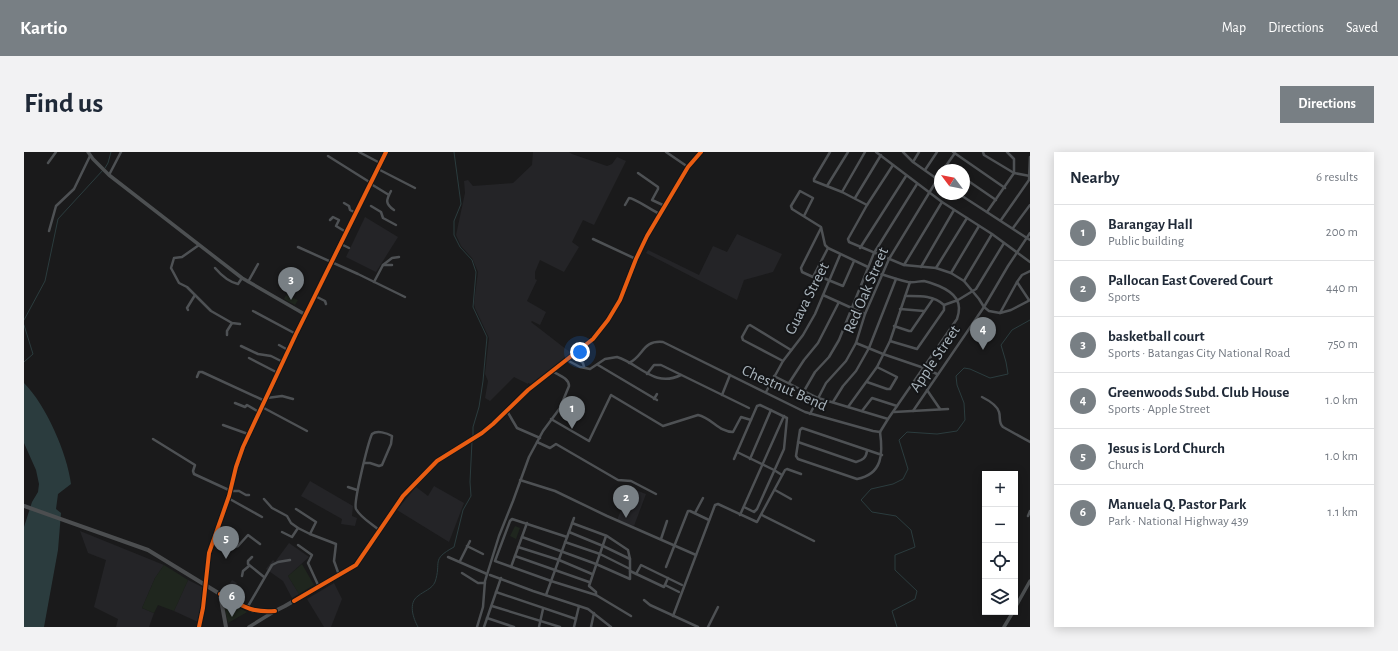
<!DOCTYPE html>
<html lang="en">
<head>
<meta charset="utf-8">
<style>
	:root { --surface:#fff; --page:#f2f2f3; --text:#1f2937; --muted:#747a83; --line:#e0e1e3; --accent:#787f84 }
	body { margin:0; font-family:"Alegreya Sans",sans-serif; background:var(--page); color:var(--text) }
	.controls { position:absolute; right:12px; bottom:12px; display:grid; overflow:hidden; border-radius:0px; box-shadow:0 2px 10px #0003 }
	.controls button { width:36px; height:36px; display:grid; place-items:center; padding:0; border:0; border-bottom:1px solid var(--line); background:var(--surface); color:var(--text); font:20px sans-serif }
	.compass { position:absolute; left:910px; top:12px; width:36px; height:36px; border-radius:50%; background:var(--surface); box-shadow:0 2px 10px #0003; rotate:302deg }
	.you { position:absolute; left:556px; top:200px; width:14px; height:14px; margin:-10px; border:3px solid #fff; border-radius:50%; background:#1a73e8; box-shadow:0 0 0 6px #1a73e833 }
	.badge { display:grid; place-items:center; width:26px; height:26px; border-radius:50%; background:var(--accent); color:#fff; font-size:13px; font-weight:700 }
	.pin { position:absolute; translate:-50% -33px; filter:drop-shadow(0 1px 2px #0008) }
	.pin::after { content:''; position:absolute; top:21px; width:14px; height:12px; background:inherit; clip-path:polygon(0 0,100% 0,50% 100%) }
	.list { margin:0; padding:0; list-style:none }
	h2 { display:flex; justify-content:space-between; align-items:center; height:52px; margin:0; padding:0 16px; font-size:17px }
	h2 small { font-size:13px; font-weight:400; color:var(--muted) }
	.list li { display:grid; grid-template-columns:26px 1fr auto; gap:12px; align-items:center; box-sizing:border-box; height:56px; padding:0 16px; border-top:1px solid var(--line) }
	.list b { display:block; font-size:15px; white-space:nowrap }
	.list p { margin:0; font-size:13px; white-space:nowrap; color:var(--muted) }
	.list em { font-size:13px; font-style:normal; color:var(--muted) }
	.icon { flex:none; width:22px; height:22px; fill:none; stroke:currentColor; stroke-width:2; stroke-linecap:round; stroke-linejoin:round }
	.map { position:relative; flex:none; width:1006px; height:475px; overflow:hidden; border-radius:0px }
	header { display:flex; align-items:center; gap:24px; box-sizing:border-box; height:56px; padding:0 20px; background:var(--accent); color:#fff }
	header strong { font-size:19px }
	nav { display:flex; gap:22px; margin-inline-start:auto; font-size:14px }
	.intro { display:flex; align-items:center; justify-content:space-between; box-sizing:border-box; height:96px; padding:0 24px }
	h1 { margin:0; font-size:28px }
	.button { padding:10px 18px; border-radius:0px; background:var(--accent); color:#fff; font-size:14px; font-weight:700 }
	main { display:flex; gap:24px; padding:0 24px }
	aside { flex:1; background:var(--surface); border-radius:0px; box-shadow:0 2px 10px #0003 }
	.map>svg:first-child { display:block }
</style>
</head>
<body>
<header>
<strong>Kartio</strong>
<nav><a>Map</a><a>Directions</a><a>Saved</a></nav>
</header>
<div class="intro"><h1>Find us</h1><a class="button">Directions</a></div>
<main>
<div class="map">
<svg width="1006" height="475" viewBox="0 0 1006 475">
	<rect width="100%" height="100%" fill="#1a1a1b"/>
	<g fill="#242427">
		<polygon points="509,0 545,0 548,2 583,14 588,12 593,5 602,9 570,73 559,68 548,90 555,95 540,120 516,108 511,120 511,127 513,128 503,149 522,160 516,173 508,169 507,170 547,201 507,232 504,231 504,232 490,225 466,249 461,246 464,229 461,222 465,186 451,156 450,151 454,120 448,106 437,94 432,83 441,41 440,29 444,28 449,34 489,31 508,13"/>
		<polygon points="341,65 374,85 352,120 322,105"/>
		<polygon points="713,82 758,102 749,120 720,128 713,148 622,101 624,98 675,123 689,94 703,100"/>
		<polygon points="286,329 329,354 328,364 333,366 331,374 317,372 318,367 277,344"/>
		<polygon points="410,334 440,351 425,390 373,358 392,335 404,344"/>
		<polygon points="606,336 622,342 610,374 593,368"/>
		<polygon points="56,379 140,413 131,426 118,456 130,461 125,475 92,475 94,467 70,455 82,408 64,401"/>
		<polygon points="265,391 285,405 264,424 275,442 268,446 259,429 242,417 249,408 251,410"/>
		<polygon points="164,428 180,436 176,465 174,470 150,459"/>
		<polygon points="208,428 213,431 206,443 201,440"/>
		<polygon points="310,431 318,447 307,475 300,475 283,447"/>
	</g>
	<g fill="#1f261e">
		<polygon points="262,143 274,148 271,153 260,147"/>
		<polygon points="491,374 496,376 492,387 486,384"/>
		<polygon points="278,412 290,433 275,442 264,424"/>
		<polygon points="140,413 164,428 150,459 134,453 130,461 118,456 131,426"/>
		<polygon points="204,450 223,460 204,471 200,453"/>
	</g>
	<path fill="#2b3c3e" d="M 0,231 C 22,253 43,301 47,332 L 34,342 L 32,357 L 37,361 L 34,398 L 20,475 L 0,475 L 0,375 L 8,350 L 14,340 L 15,332 L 12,318 L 0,291 Z"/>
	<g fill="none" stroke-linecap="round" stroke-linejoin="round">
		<g stroke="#2b3c3e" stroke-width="1">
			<polyline points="430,0 437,52 430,69 430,83 436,95 448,108 452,120 449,155 463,185 459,229 455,255 449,275 449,284"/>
			<polyline points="81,16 84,11 87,0"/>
			<polyline points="0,168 21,129 34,67 79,18"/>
			<polyline points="0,173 9,202 0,210"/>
			<path d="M 394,475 C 389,466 384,451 394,444 C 400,439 408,437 411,430 C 418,410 406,408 430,395 L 439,358 L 447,344 L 446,330 L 448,289"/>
			<polyline points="873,475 868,459 891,447 893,439 871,418 871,403 891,395 887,378 872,364 848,360 837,348 847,337 869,332 879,327 884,317 875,288 883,280 913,282 933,279 941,268 940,251 933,233 932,224 940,216 946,217 966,226 984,222 982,210 977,193 988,178 1006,168"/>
		</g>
		<g stroke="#4e5154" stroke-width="2.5">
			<polyline points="335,0 356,11"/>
			<polyline points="642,0 664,15"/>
			<polyline points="806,0 790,27 790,29 818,40 843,53"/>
			<polyline points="852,0 918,50 968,82 1006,110"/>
			<polyline points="879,0 889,10 916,29"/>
			<polyline points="929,0 981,36"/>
			<polyline points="959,0 960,3 990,21 1006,24"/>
			<polyline points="304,4 347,31"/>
			<polyline points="889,10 895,0"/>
			<polyline points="24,11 32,0"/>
			<polyline points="869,13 843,53 824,87 825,90 880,113 912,116 927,121 940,129 955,147 960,155 965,159 976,161 993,130 998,123 1006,119"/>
			<polyline points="922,14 928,18"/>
			<polyline points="354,17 391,36"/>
			<polyline points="901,18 913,0"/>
			<polyline points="919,18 931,1"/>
			<polyline points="614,21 634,35 634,37 628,48 641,54"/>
			<polyline points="85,23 97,0"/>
			<polyline points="940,26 972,48"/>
			<polyline points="347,32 365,43"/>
			<polyline points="803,34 824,0"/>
			<path d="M 367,39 C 362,48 361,52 370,58"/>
			<polyline points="818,40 841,0"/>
			<polyline points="935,42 1006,88"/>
			<polyline points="831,46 857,3"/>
			<polyline points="320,51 325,54 326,58 332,61"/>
			<path d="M 601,53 L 605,46 C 611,46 628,59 636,62"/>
			<polyline points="347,54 357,60 359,66 372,73"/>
			<polyline points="963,60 990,21 990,7 983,0"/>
			<polyline points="780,64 789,46 776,39 767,54 768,57 797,75 801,93 804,96 844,115"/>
			<polyline points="306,68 309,65 315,68 312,74 322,80"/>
			<polyline points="977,68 1005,28 1006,5"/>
			<polyline points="797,76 777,116 778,120 789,125 797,125 819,134 830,109"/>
			<polyline points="989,76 1006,53"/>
			<polyline points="25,79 32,54 50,37 66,4"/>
			<polyline points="569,87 612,107"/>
			<polyline points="317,92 325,96"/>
			<polyline points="175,93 158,105 150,106 147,116 155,131 163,135 187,159 208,171 216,172"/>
			<polyline points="274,95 334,122 381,145"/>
			<polyline points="836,96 882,24"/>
			<polyline points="359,113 368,106 375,105"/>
			<polyline points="880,113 918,50"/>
			<polyline points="897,115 930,58"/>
			<path d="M 191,116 C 197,123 205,130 214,132 L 218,126"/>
			<polyline points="912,116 943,66"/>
			<polyline points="927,121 955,74"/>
			<polyline points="789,125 804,96"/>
			<polyline points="940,129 968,82"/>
			<polyline points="224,130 234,112"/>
			<polyline points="350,130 359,113 368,113"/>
			<polyline points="993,130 1005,148"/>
			<polyline points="799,143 841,162"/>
			<polyline points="291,144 301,149 302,152"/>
			<polyline points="920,153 934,148 952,137 980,91"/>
			<polyline points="876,157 900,159"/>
			<polyline points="164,158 163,156 171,143"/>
			<polyline points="229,159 272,182"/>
			<polyline points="976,161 987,158 1006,148"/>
			<polyline points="870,174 885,179 887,179 909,147"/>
			<polyline points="203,183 203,179 208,171"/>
			<path d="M 866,189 L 893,197 L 920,158 L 920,153 C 909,143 895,144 881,144"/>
			<polyline points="832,191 859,202 900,216 913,222"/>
			<polyline points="255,193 264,198"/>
			<polyline points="217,194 234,202 247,204 259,210"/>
			<polyline points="549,204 559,211 560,215"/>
			<polyline points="225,206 254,221"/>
			<path d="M 543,208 L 556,215 L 566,217 L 581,207 L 593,205 C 616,212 630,236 657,223"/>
			<polyline points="759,209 719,188 718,185 724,174 726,173 767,198"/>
			<path d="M 605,211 C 620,204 618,188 639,190 L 781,260 L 849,279 L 856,280"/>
			<polyline points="574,213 633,248"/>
			<polyline points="623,222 630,213 637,213 725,256"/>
			<polyline points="750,224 794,246 864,267"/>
			<polyline points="173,225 175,220 178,220 241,249"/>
			<polyline points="843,230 863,237 866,237 873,225 853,215"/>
			<polyline points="765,231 780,208 794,191 815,150"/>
			<polyline points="903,238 916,257"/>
			<polyline points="780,239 791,220 805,205 815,188 850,101 893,32"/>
			<polyline points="742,240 759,209 779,183 791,162 816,103"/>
			<polyline points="698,243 706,223"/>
			<path d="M 958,245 C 964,248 973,253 975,260 C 977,266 974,270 979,275 L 1006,290"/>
			<polyline points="243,246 258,244 269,247"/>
			<polyline points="630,247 633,242"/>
			<polyline points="809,250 819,234 832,219 845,196 872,127"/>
			<polyline points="211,251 221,255 223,253 235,260"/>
			<polyline points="238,255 283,279"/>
			<polyline points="824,255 853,215 866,189 886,130"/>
			<polyline points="483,259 493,276 516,286"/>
			<polyline points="838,259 848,246 873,254"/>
			<polyline points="889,259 960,155 984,114 1006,81"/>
			<polyline points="870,260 924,257"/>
			<polyline points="786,262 802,231 822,209 832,191 841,162 865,107 916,23"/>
			<path d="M 527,267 L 565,289 L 587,243 L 639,274 L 674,263 C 688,266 695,280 709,280 L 717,265 L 727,268"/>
			<polyline points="199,273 224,282"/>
			<path d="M 856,280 L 864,267 L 933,167 C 939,150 931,141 915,134 C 910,132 905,130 900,129 C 895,129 890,131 884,130 C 875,128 866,125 857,122"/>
			<path d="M 856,280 C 859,301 859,322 833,327 L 774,307 L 772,304 L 776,278 L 778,276 L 858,303"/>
			<polyline points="129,287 171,313 169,319 170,322 207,339 215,339 222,343 225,343"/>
			<polyline points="513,290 526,296 532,292 594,328 607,329 632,342"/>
			<path d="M 774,290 L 832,310 C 839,308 842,306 843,299"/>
			<polyline points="713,300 750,318 758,323"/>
			<polyline points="710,307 733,254 736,253 763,266 760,297 733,357 730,360 720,355"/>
			<polyline points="726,307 747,258"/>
			<path d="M 341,311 L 346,311 L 355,314 L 358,313 L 367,292 L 368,284 C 363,281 353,278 348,282 C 344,291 329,351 332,357 C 337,366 348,372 355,378"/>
			<polyline points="496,328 531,339 583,364 672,403"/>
			<polyline points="324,335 333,338"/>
			<polyline points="751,338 767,347"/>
			<polyline points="204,346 238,365"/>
			<polyline points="240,347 248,356 263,364 267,371 274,376 286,382 312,392 310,409 315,423"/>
			<polyline points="272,357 292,370 286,382"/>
			<polyline points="671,361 679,346"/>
			<polyline points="716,363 760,264"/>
			<polyline points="738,363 790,389"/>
			<polyline points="1004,364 1006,359"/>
			<polyline points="193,379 211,395 214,394 224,383 236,392"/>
			<polyline points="258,380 268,385 274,376"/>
			<polyline points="545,380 579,394 606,407"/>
			<polyline points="498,385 572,412 606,427 606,407 604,398 583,384 548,371"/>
			<polyline points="543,385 488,367 486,369 471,409 527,429 572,443 607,464"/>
			<polyline points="637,387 643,369"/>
			<polyline points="541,390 576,402 606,417"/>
			<polyline points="274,393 288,403 284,411 295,435"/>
			<polyline points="443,394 459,402"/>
			<polyline points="494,395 535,408 568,422"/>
			<polyline points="491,404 565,430"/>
			<polyline points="228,405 224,409 224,412 240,425"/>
			<polyline points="424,405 463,422"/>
			<polyline points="436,409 446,389"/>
			<polyline points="487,415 503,371"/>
			<polyline points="642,415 664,359 666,359 685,368"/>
			<polyline points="606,419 640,435 644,426"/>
			<polyline points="438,421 454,431 461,431"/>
			<polyline points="612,422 617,413 658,433"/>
			<polyline points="466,423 509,439 564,457 587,475"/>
			<polyline points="218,424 219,419 225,414"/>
			<polyline points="641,433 655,440"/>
			<polyline points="472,440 552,467"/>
			<polyline points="522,443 550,366"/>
			<polyline points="572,443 572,440 565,434 582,384"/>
			<polyline points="620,448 626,453 674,475"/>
			<polyline points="468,454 536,475"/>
			<polyline points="223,456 248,413 254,410 266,408"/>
			<polyline points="649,464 691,353 694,352 733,370 761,318 763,317 777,322"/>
			<polyline points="463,466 490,475"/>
			<path d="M 453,475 L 459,455 L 461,429 L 475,384 L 489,349 L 505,305 L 519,279 L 536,256 L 545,234 C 545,226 534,223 528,219"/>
			<polyline points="460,475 477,426"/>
			<polyline points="515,475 519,457"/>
			<polyline points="550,475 555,454"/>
			<polyline points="567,475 570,461"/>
			<polyline points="684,475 694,455"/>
		</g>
		<g stroke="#4d5052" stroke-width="3.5">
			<polyline points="64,0 69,7 85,23 218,126 282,163"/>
			<polyline points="991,456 1006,429"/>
			<polyline points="175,475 179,456 185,401 205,344 212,315 219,295 272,182 362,0"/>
			<polyline points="225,475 251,459"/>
			<polyline points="980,475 989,460"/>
		</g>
		<g stroke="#4c4e50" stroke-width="4">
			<polyline points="0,354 124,398 196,442 227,458 238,460 251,459 261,454 332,413 379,344 413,309 458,281 469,272 504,238 569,187 584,168 596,148 612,107 623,84 664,15 677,0"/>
			<polyline points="196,442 202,475"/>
		</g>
		<defs>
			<g id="cycleway">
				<path d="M 196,442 C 217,453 226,461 251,459"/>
				<polyline points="270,449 332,413 379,344 413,309 458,281 469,272 504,238 569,187 584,168 596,148 612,107 623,84 664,15 677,0"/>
				<polyline points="175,475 179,456 185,401 205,344 212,315 219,295 272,182 362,0"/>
			</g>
		</defs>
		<use href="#cycleway" stroke="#141517" stroke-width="6"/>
		<use href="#cycleway" stroke="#e95d12" stroke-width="4"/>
	</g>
	<g text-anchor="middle" stroke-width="4" stroke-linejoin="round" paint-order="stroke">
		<g font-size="16" fill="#aab5bd" stroke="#141517">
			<text transform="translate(841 138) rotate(-67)" y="6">Red Oak Street</text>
			<text transform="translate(782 146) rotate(-63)" y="6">Guava Street</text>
			<text transform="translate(910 206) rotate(-56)" y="6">Apple Street</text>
			<text transform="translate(761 235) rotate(24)" y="6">Chestnut Bend</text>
		</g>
	</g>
</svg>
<div class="controls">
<button>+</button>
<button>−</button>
<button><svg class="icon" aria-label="locate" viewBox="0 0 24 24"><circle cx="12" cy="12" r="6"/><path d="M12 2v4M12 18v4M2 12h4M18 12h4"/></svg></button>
<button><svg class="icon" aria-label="layers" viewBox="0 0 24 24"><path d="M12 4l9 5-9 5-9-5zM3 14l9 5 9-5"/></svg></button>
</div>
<svg class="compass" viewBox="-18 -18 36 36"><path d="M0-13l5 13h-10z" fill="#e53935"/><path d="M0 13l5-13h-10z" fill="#747a83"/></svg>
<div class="you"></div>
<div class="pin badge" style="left:548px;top:277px">1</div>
<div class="pin badge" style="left:602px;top:366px">2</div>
<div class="pin badge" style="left:267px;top:148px">3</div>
<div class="pin badge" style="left:959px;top:198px">4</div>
<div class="pin badge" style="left:202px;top:407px">5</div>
<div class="pin badge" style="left:208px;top:465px">6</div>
</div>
<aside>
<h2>Nearby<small>6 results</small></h2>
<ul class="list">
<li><span class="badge">1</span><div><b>Barangay Hall</b><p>Public building</p></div><em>200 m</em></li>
<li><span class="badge">2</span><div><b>Pallocan East Covered Court</b><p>Sports</p></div><em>440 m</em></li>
<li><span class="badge">3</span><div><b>basketball court</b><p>Sports · Batangas City National Road</p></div><em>750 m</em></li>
<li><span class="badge">4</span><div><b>Greenwoods Subd. Club House</b><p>Sports · Apple Street</p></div><em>1.0 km</em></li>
<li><span class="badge">5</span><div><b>Jesus is Lord Church</b><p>Church</p></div><em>1.0 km</em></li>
<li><span class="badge">6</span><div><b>Manuela Q. Pastor Park</b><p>Park · National Highway 439</p></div><em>1.1 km</em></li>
</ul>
</aside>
</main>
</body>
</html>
